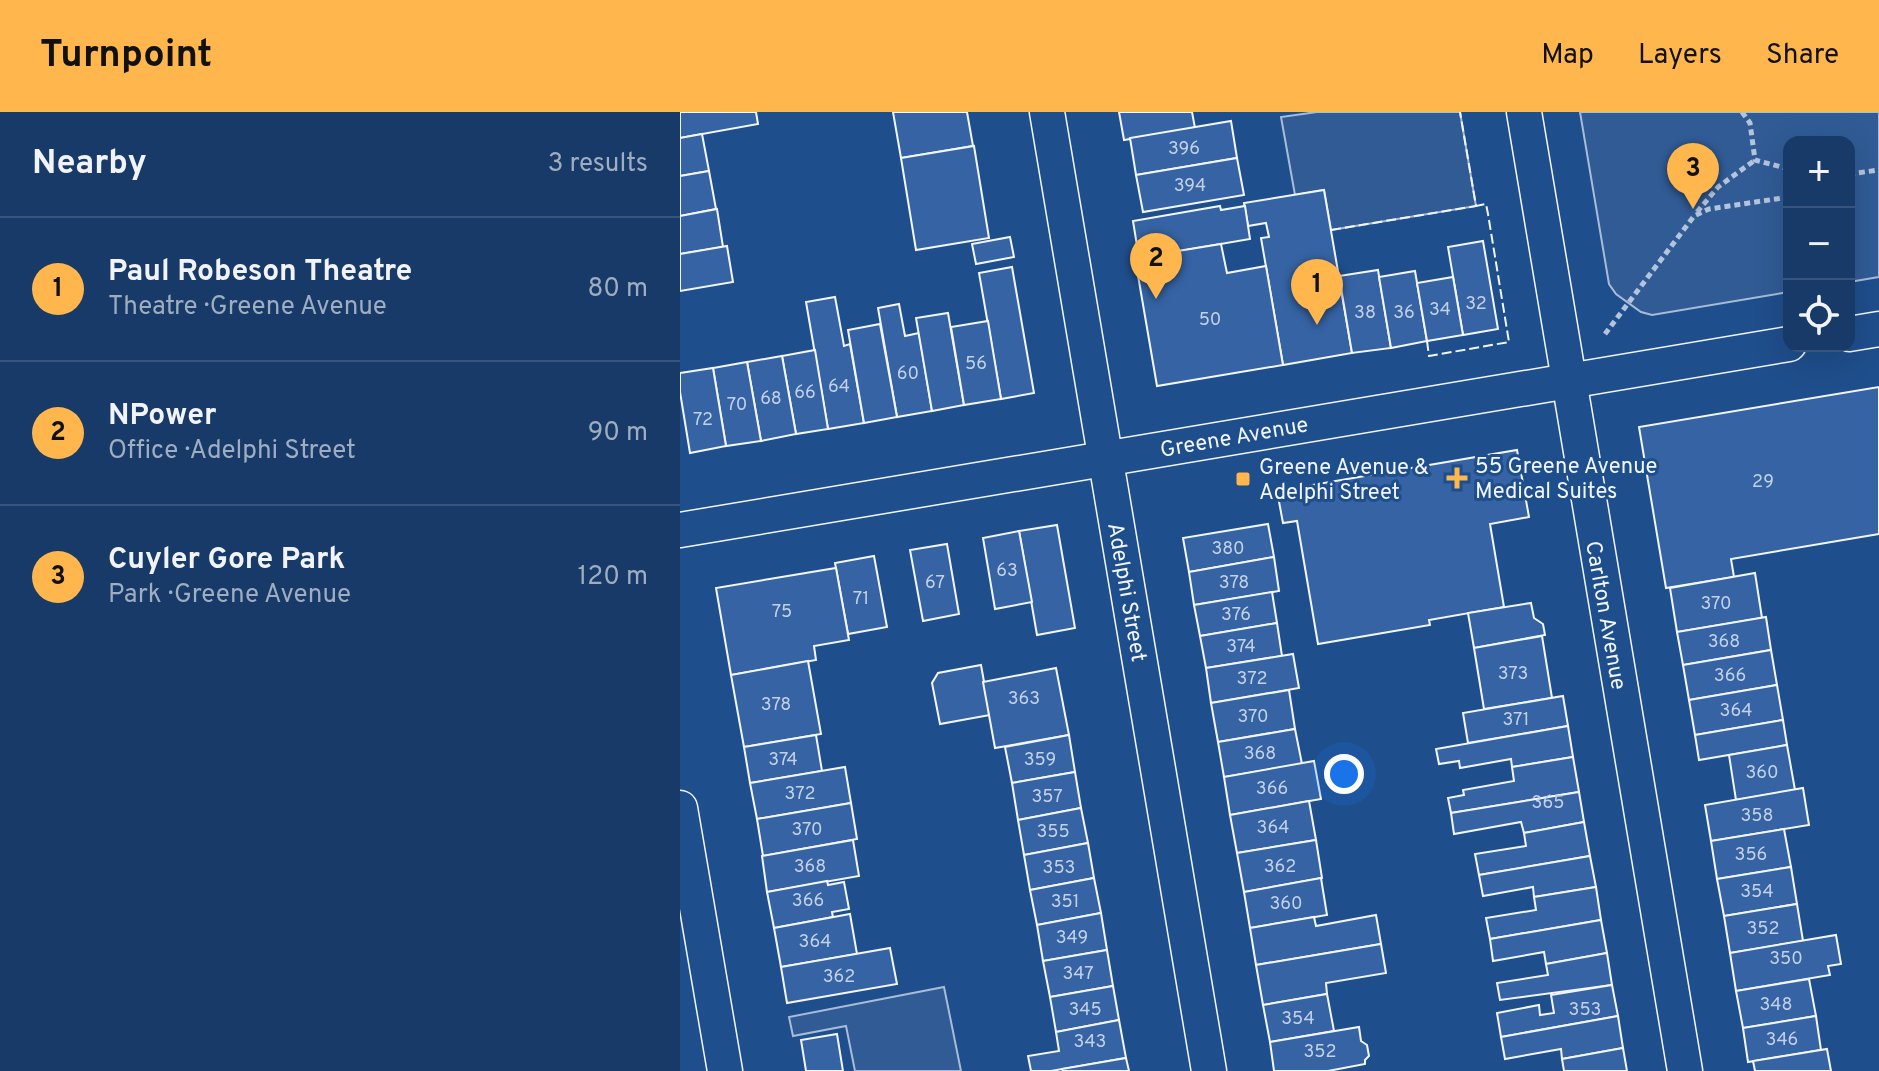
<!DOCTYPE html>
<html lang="en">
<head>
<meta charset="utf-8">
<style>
	:root { --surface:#173a69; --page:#244571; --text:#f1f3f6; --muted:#9eadc0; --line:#36547d; --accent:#ffb74d }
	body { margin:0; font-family:Overpass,sans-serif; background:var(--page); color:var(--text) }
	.controls { position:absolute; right:24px; top:24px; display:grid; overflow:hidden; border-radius:16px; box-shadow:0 8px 32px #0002 }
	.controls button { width:72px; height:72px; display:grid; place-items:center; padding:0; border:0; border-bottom:2px solid var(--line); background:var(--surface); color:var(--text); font:40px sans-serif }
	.you { position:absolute; left:664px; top:662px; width:28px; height:28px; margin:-20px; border:6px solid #fff; border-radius:50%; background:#1a73e8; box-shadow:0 0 0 12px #1a73e833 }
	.badge { display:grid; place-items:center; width:52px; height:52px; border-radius:50%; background:var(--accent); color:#111; font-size:26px; font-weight:700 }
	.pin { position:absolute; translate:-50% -66px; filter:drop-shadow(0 2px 4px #0008) }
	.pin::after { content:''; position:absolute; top:42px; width:28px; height:24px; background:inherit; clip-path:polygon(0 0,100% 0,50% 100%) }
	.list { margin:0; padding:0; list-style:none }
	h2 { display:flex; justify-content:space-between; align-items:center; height:104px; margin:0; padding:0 32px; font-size:34px }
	h2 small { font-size:26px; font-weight:400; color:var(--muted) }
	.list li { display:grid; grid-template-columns:52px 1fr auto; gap:24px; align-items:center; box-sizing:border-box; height:144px; padding:0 32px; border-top:2px solid var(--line) }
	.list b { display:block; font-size:30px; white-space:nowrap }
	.list p { margin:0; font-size:26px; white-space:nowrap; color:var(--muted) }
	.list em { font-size:26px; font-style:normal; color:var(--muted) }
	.icon { flex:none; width:44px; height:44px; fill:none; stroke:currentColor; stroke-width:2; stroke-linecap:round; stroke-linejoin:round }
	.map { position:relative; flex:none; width:1199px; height:959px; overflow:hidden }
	header { display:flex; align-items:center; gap:48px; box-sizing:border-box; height:112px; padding:0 40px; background:var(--accent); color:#111 }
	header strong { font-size:38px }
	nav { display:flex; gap:44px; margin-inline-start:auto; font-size:28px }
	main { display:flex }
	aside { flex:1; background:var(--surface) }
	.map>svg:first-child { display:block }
</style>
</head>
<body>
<header>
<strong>Turnpoint</strong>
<nav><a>Map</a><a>Layers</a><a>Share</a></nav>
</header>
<main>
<aside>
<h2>Nearby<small>3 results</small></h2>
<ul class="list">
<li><span class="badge">1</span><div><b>Paul Robeson Theatre</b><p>Theatre · Greene Avenue</p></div><em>80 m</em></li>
<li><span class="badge">2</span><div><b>NPower</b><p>Office · Adelphi Street</p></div><em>90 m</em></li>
<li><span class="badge">3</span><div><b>Cuyler Gore Park</b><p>Park · Greene Avenue</p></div><em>120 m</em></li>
</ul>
</aside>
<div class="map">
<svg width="1199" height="959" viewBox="0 0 1199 959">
	<rect width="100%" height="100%" fill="#1f4e8c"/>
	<g fill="#305b95" stroke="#a8bbd7" stroke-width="2">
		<polygon points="637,0 780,0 796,94 651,118 644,78 615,83 601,5"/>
		<polygon points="900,0 1199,0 1199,165 1169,170 1169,30 1109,30 1109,180 972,203 961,200 936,182 929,172"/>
		<polygon points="264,875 281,959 175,959 166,914 113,924 109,905"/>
	</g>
	<g fill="#3563a3" stroke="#f2f6ff" stroke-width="2">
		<polygon points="0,0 76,0 78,12 0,26"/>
		<polygon points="213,0 287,0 293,34 221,46"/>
		<polygon points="439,0 512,0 515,16 444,28"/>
		<polygon points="551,9 557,46 456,63 450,26"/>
		<polygon points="22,22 29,59 0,64 0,26"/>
		<polygon points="294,34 309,126 236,138 221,46"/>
		<polygon points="557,46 564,83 463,100 456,63"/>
		<polygon points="29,59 36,97 0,104 0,64"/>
		<polygon points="644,78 672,241 603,253 581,126 589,125 586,111 568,114 564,91"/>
		<polygon points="540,94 541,98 565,94 570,127 459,146 453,109"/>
		<polygon points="37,97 43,135 0,142 0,104"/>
		<polygon points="330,125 334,145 296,152 292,132"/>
		<polygon points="803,129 818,217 783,223 768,135"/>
		<polygon points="541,132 547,161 586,154 603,253 477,274 455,146"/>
		<polygon points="47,134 53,170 0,179 0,142"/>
		<polygon points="332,155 354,281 321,287 299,161"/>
		<polygon points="698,158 711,236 672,241 659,164"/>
		<polygon points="735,159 747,229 711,236 699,165"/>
		<polygon points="773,165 783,223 747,229 737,171"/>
		<polygon points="155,185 164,234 170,232 184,311 148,317 126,190"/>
		<polygon points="219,192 225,224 239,221 252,299 217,305 198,196"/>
		<polygon points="268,201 284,293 252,299 236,206"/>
		<polygon points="308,209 321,287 284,293 271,215"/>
		<polygon points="200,212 217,305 184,311 168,218"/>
		<polygon points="135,238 148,317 116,322 102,244"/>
		<polygon points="102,244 116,322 81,329 67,250"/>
		<polygon points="67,250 81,329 46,334 33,256"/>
		<polygon points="33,256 46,334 10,341 0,280 0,261"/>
		<polygon points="1199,275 1199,422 1051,447 1054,465 986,476 959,315"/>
		<polygon points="837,338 849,405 810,412 824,495 749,508 750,513 638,532 617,409 603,411 597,379"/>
		<polygon points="588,412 594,445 509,460 503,426"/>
		<polygon points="377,413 395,516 357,523 339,419"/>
		<polygon points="339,419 352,490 315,497 303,426"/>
		<polygon points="267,432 279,502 243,509 230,438"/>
		<polygon points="194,444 207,515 168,522 155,451"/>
		<polygon points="594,445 599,479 514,493 509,460"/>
		<polygon points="156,456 169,528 134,534 136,548 51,563 36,476"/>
		<polygon points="1075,461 1082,506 997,520 990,476"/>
		<polygon points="592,480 597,511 520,524 514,493"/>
		<polygon points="851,491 854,506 863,512 865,523 794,536 788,501"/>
		<polygon points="1086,505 1091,538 1003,553 997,520"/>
		<polygon points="597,511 602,544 526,556 520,524"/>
		<polygon points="862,524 872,586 804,597 794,536"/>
		<polygon points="1091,538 1097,573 1009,588 1003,553"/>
		<polygon points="613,542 619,576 531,591 526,556"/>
		<polygon points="128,549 141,622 64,635 51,563"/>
		<polygon points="301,553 310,603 260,612 252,571 258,561"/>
		<polygon points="376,556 389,623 315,636 303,570"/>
		<polygon points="1097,573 1103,608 1015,623 1009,588"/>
		<polygon points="609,578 615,617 538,630 531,591"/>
		<polygon points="883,584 888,614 788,631 783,601"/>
		<polygon points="1103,608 1107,633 1019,648 1015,623"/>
		<polygon points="888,614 893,645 832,655 831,647 780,656 779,649 759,652 756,637"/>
		<polygon points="615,617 622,652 544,665 538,630"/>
		<polygon points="136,623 142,659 70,671 64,635"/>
		<polygon points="389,623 395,660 332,671 325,635"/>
		<polygon points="1107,633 1115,678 1056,688 1049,643"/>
		<polygon points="893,645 899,680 771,701 768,686 784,683 783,678 834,669 832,655"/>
		<polygon points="634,649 641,687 550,703 544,665"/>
		<polygon points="165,655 171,691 77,707 70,671"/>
		<polygon points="395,660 401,696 338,708 332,671"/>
		<polygon points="1123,676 1129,713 1031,729 1025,693"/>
		<polygon points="899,680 904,710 844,721 841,710 774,722 771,701"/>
		<polygon points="629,689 636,728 557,741 550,703"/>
		<polygon points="171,691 177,727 83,744 77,707"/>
		<polygon points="401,696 408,731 344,743 338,708"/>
		<polygon points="904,710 910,744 799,763 795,742 846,734 844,721"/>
		<polygon points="1104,717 1111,755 1037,767 1031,729"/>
		<polygon points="173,728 179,764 87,780 82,744"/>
		<polygon points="636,728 642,766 564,780 557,741"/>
		<polygon points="408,731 414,766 350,778 344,743"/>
		<polygon points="910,744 916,775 854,785 853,775 803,784 799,763"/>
		<polygon points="1111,755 1117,792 1044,804 1037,767"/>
		<polygon points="414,766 421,801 357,813 350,778"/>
		<polygon points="641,766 647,803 570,816 564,780"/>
		<polygon points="147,769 148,773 164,770 169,797 152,800 153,805 94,816 87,780"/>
		<polygon points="916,775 921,808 810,827 806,806 856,798 854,785"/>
		<polygon points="1117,792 1123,829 1050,841 1044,804"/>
		<polygon points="421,801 427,838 363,849 357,813"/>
		<polygon points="170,802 177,842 101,855 94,816"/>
		<polygon points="696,803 701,832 576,853 570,816 634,805 636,814"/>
		<polygon points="921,808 927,841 866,852 864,840 813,849 810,827"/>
		<polygon points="1156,823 1161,852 1148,854 1150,863 1056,879 1050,841"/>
		<polygon points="701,832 706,861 646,871 647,882 583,893 576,853"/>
		<polygon points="210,836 217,872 107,891 101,855"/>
		<polygon points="427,838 433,874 370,885 363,849"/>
		<polygon points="927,841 932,873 820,888 817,871 868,863 866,852"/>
		<polygon points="1129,867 1136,904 1063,916 1056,879"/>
		<polygon points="932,873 938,904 821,925 817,901 859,893 860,903 874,901 871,883"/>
		<polygon points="433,874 439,908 376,920 370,885"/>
		<polygon points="647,882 654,919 590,930 583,893"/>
		<polygon points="938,904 943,936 882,947 881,937 825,947 821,925"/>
		<polygon points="1136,904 1141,938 1068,950 1063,916"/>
		<polygon points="439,908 446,946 371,959 351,959 348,944 379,939 376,920"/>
		<polygon points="679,915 681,929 687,933 689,944 685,948 685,952 648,959 594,959 590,930"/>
		<polygon points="157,922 163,959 126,959 121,928"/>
		<polygon points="943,936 947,959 884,959 882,947"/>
		<polygon points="1147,937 1151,959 1075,959 1073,949"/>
		<polygon points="446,946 449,959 383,959 382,957"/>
	</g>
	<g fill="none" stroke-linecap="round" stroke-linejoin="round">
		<defs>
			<g id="street">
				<polyline points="367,0 529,959"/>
				<polyline points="844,0 1005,959"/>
				<polyline points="1169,222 1199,217"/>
				<polyline points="0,418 1109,232"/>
				<polyline points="0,696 45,959"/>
			</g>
		</defs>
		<use href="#street" stroke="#f2f6ff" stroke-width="37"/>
		<g stroke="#b3c4dc" stroke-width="5" stroke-dasharray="6 4" stroke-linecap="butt">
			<polyline points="1062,0 1070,11 1075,48 1109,57"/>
			<polyline points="1169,62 1199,58"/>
			<polyline points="1017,100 1038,75 1075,48"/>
			<polyline points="925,222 1014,104 1029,97 1109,85"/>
		</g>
		<use href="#street" stroke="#1f4e8c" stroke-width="34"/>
		<g stroke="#f2f6ff" stroke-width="2" stroke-dasharray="10 4" stroke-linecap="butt">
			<polyline points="651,118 796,94"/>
			<polyline points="747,229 749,244 829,230 808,102 806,92 796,94 780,0"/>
		</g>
	</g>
	<g fill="#ffb74d" stroke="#1f4e8c" stroke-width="3">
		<path d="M773 354h8v8h8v8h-8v8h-8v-8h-8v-8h8z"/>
		<rect x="555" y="359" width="16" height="16" rx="4"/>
	</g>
	<g text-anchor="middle" stroke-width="6" stroke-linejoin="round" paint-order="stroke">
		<g font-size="18" fill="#c3d1e8">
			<text x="504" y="42">396</text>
			<text x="510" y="79">394</text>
			<text x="796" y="197">32</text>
			<text x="760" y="203">34</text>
			<text x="685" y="206">38</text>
			<text x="724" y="206">36</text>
			<text x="530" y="213">50</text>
			<text x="296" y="257">56</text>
			<text x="228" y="267">60</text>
			<text x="159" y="280">64</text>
			<text x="125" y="286">66</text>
			<text x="91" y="292">68</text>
			<text x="57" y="298">70</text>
			<text x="23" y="313">72</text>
			<text x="1083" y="375">29</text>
			<text x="548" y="442">380</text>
			<text x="327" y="464">63</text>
			<text x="255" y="476">67</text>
			<text x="554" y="476">378</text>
			<text x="181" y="492">71</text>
			<text x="1036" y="497">370</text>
			<text x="102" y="505">75</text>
			<text x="556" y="508">376</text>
			<text x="1044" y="535">368</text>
			<text x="561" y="540">374</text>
			<text x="833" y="567">373</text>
			<text x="1050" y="569">366</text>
			<text x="572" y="572">372</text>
			<text x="344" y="592">363</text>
			<text x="96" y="598">378</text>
			<text x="1056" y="604">364</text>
			<text x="573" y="610">370</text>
			<text x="836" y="613">371</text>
			<text x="580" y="647">368</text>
			<text x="103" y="653">374</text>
			<text x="360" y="653">359</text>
			<text x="1082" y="666">360</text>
			<text x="592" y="682">366</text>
			<text x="120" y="687">372</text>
			<text x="367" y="690">357</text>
			<text x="868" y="696">365</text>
			<text x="1077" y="709">358</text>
			<text x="593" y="721">364</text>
			<text x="127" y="723">370</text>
			<text x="373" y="725">355</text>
			<text x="1071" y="748">356</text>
			<text x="130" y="760">368</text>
			<text x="600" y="760">362</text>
			<text x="379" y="761">353</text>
			<text x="1077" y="785">354</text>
			<text x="128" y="794">366</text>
			<text x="385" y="795">351</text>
			<text x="606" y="797">360</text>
			<text x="1083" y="822">352</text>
			<text x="392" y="831">349</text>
			<text x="135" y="835">364</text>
			<text x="1106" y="852">350</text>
			<text x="398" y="867">347</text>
			<text x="159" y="870">362</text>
			<text x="1096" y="898">348</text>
			<text x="405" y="903">345</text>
			<text x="905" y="903">353</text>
			<text x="618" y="912">354</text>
			<text x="1102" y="933">346</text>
			<text x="410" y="935">343</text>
			<text x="640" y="945">352</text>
		</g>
		<g font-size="22" fill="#f2f6ff" stroke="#1f4e8c">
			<text transform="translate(554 324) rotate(-10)" y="8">Greene Avenue</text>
			<text transform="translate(448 480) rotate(80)" y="8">Adelphi Street</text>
			<text transform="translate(927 503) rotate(80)" y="8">Carlton Avenue</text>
		</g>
		<g font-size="22" fill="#f2f6ff" stroke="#1f4e8c" text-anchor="start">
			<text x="795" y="361">55 Greene Avenue<tspan x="795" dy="25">Medical Suites</tspan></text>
			<text x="579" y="362">Greene Avenue &amp;<tspan x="579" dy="25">Adelphi Street</tspan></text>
		</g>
	</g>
</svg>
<div class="controls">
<button>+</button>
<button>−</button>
<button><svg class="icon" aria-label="locate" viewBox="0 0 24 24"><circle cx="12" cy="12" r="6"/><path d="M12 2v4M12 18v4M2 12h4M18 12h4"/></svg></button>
</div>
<div class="you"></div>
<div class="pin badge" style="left:637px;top:213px">1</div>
<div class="pin badge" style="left:476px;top:187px">2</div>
<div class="pin badge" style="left:1013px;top:97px">3</div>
</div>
</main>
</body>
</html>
